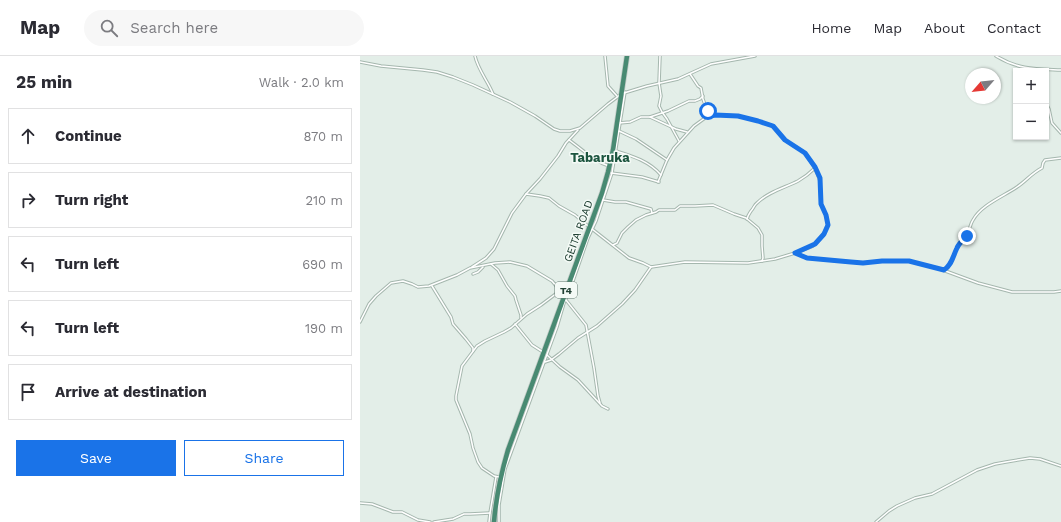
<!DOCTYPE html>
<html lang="en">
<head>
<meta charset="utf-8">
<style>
	:root { --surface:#fff; --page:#f7f7f7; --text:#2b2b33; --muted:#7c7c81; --line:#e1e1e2; --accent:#1a73e8 }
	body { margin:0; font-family:"Work Sans",sans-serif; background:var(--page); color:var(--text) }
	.controls { position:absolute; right:12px; top:12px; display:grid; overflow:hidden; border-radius:0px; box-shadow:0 1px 3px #0004 }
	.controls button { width:36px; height:36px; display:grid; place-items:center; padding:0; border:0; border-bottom:1px solid var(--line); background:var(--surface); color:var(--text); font:20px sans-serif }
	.compass { position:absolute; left:605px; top:12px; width:36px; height:36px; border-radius:50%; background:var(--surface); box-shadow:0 1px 3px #0004; rotate:242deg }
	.stop { position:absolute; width:12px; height:12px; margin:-9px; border:3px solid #1a73e8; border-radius:50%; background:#fff }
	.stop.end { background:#1a73e8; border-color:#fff; box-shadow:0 1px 4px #0008 }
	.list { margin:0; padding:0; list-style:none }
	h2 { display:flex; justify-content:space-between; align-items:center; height:52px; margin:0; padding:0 16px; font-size:17px }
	h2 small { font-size:13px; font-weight:400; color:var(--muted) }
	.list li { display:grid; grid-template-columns:26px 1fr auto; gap:12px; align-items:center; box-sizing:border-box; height:56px; margin:0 8px 8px; padding:0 8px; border:1px solid var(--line); border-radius:0px }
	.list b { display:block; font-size:15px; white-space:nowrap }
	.list em { font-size:13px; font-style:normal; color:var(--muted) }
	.actions { display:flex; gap:8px; padding:12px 16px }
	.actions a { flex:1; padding:9px 0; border:1px solid var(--accent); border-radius:0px; text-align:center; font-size:14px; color:var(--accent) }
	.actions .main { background:var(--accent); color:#fff }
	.icon { flex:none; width:22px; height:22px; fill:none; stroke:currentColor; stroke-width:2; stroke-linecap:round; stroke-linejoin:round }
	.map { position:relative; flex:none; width:701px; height:466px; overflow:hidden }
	header { display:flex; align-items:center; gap:24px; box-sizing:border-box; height:56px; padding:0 20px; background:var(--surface); border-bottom:1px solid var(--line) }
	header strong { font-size:19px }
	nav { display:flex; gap:22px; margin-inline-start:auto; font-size:14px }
	.search { width:280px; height:36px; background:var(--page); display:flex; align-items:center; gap:10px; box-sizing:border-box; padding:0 14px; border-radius:22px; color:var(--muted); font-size:15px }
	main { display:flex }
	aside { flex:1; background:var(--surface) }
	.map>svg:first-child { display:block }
</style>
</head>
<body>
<header>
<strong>Map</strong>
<div class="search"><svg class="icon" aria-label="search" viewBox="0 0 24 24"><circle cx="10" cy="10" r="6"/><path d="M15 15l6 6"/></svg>Search here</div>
<nav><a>Home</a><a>Map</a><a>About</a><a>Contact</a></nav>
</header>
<main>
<aside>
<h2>25 min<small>Walk · 2.0 km</small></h2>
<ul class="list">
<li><svg class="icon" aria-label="ahead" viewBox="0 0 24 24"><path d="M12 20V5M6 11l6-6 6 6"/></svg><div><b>Continue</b></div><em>870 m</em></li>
<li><svg class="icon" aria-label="right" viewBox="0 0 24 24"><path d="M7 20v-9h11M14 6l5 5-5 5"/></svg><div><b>Turn right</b></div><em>210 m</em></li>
<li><svg class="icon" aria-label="left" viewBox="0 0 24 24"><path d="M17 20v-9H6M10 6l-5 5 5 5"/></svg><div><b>Turn left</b></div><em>690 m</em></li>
<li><svg class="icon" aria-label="left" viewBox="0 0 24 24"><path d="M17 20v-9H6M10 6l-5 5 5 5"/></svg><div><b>Turn left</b></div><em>190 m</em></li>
<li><svg class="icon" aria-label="arrive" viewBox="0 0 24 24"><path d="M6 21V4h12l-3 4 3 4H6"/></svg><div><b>Arrive at destination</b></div></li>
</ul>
<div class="actions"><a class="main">Save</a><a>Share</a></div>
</aside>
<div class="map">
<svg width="701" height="466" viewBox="0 0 701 466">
	<rect width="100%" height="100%" fill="#e3eee8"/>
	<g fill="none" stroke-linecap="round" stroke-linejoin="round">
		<defs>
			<g id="minor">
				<path d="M 115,0 C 118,14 128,25 133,38"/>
				<polyline points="245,0 248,30 257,40"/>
				<polyline points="300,0 299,27 301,40 299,50 302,56 307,63 319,85"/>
				<path d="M 636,0 C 659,14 676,13 701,14"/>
				<polyline points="0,6 21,10 63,14 77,16 93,21 113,29 150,46 175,60 194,73 200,75 210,75 220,72 248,48 260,39"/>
				<polyline points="330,18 338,30 341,32 343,43 349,60"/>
				<polyline points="264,37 287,30 318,23 351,8 395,0"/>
				<polyline points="686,47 689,53 692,67 701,77"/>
				<polyline points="290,61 316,73 327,76"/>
				<polyline points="259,67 270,66 281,61 290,61 308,55 329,45 335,45 340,43 343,40"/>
				<polyline points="259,75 276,83 307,104"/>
				<path d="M 209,84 C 222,93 233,105 249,110"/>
				<path d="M 256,95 C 272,100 289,105 301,119"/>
				<polyline points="251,117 282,121 299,126"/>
				<polyline points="298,126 307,104 314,92 334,70 345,62 355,59 378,60 398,65 413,70 425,84 445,97 455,112 460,125 461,148 466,159 468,169 464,177 460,183 453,190 435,197"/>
				<polyline points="166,138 180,140 189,142 199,150 215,159 228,170"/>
				<polyline points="243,144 255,146 266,146 291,153 292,157"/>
				<path d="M 387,163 C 388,159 389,158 391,155 C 394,152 394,149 397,147 C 408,136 424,132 438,125 C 445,121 450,117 455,112"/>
				<polyline points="232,173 269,202 283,207 291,211 325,206 388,207 415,203 435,197 447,202 491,206 503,207 522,205 549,205 580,213 618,227 652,236 694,236 701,235"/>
				<polyline points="253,189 257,187 262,177 268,171 276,164 286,159 296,156 299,154 315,154 320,150 335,150 353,149 374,158 386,162 398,172 402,179 402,190 403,202 402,205"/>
				<polyline points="131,208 138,214 147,230 155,240 156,244 161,259 161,262"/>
				<polyline points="112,211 126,202 134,193 152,157 166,138 180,123 198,100 206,87 218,74"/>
				<path d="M 584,214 C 593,209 593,198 598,190 C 600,186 605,183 607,178 C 610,174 610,168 613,164 C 621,149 644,140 657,131 C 666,125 672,117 682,112 L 683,107 L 685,104 L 701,102"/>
				<polyline points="113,218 118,216 123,211"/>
				<polyline points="72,230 91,261 93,268 106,283 113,292 113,295"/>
				<polyline points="206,244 226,269 234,312 238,340 240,347"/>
				<polyline points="0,266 9,248 16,240 31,227 43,225 52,228 58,231 69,230 97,219 110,212 135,207 150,206 167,210 192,225 203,238"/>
				<polyline points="155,268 172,289 183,296"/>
				<polyline points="187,299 200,311 218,324 242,350 248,353"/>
				<polyline points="185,306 191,304 199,298 218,282 237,270 262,248 275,234 291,211"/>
				<polyline points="139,421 134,420 122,412 118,406 113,392 110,378 96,344 96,340 102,310 117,290 125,285 144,276 151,272 167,258 181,249 201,234"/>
				<polyline points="0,447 12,448 33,456 42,456 58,464 70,466"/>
				<polyline points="74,466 93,463 104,458 110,458 130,457"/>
				<polyline points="129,466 130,457 136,421"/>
				<polyline points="139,466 139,449 145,413 197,271 204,247 213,225 228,182 236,165 252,117 265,36"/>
				<polyline points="516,466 529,455 537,450 555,442 572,438 617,414 635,408 646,406 670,402 680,403 701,410"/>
			</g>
			<path id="trunk" d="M 134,466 C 136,441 141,418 148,394 L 242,137 L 248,116 L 253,94 L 267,0"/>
		</defs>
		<use href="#minor" stroke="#a5b7ae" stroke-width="3.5"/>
		<use href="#trunk" stroke="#c1cac6" stroke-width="6"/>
		<use href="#minor" stroke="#fff" stroke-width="1.5"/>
		<use href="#trunk" stroke="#488a72" stroke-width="4.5"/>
	</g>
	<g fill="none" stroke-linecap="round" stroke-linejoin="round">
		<path stroke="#1a73e8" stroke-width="5" d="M 348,55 L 349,60 L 355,59 L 378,60 L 398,65 L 413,70 L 425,84 L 445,97 L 455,111 L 460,122 L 461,148 L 466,159 L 468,169 L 464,178 L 455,188 L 435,197 L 447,202 L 491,206 L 503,207 L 522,205 L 549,205 L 584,214 C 592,209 593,200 597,192 C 599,187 603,184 607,180"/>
	</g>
	<g text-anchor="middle" stroke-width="3" stroke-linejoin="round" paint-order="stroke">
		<rect fill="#f4faf6" stroke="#60786e" stroke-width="1" x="195" y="226" width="22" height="16" rx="3"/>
		<g font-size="10" font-weight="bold" fill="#214134">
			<text x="206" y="238">T4</text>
		</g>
		<g font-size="11" fill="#214134" stroke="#f4faf6">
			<text transform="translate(218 175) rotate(-70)" y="4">GEITA ROAD</text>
		</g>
		<g font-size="13" font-weight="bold" fill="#1c553f" stroke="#f4faf6">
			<text x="240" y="106">Tabaruka</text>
		</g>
	</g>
</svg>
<div class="controls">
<button>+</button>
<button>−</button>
</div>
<svg class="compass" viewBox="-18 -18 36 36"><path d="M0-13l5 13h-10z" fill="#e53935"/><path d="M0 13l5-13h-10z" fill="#7c7c81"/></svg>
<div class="stop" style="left:348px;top:55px"></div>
<div class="stop end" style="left:607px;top:180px"></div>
</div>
</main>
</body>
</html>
